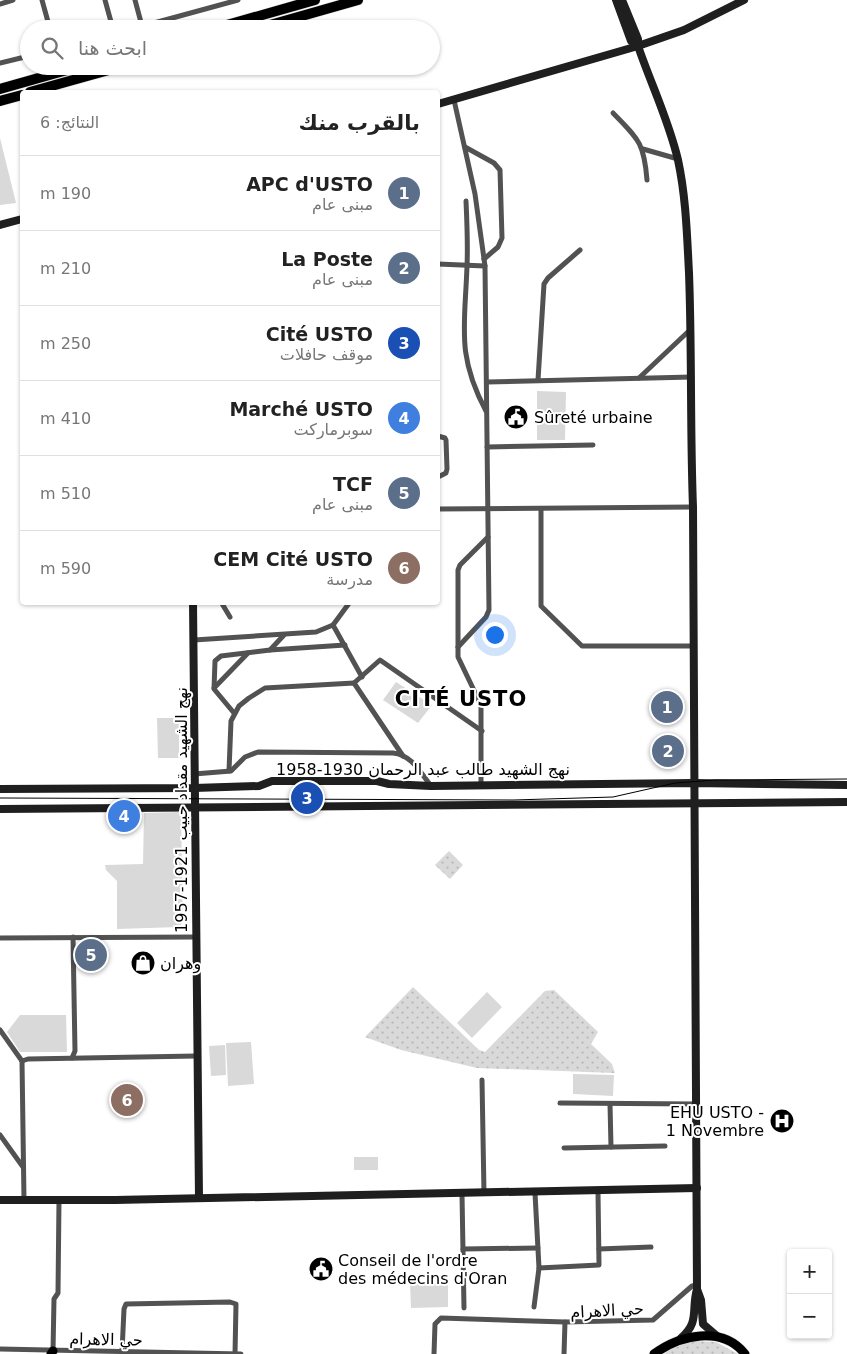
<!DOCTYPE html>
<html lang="ar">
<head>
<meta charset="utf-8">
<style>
	:root { --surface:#fff; --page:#f2f2f2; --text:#222; --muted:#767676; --line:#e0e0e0; --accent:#000 }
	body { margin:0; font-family:"DejaVu Sans",Cairo,sans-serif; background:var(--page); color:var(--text); direction:rtl }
	.controls { position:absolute; right:15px; bottom:15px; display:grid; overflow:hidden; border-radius:5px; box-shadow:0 1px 4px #0004 }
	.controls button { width:45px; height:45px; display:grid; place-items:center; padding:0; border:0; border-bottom:1px solid var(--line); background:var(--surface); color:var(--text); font:25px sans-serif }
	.you { position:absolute; left:494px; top:634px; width:18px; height:18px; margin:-12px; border:4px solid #fff; border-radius:50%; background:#1a73e8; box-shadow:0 0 0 8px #1a73e833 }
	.badge { display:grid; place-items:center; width:32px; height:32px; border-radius:50%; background:var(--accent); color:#fff; font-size:16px; font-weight:700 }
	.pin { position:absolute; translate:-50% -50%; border:2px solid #fff; box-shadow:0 1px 5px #0006 }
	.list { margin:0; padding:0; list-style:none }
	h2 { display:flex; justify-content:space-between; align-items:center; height:65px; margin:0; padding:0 20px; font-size:21px }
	h2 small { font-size:16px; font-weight:400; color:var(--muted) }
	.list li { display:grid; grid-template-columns:32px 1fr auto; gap:15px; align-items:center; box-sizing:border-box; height:75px; padding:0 20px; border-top:1px solid var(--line) }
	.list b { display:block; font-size:19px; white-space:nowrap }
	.list p { margin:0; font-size:16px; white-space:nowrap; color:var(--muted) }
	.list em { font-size:16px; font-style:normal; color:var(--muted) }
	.icon { flex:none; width:28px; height:28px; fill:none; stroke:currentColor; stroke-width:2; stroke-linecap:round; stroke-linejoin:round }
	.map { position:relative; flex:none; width:847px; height:1354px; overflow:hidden; direction:ltr }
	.search { position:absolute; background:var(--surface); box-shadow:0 1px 4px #0004; left:20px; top:20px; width:420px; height:55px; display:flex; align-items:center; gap:12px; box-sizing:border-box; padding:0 18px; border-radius:28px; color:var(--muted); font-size:19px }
	.panel { position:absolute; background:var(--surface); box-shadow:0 1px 4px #0004; left:20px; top:90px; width:420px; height:515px; border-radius:5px; direction:rtl }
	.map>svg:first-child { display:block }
</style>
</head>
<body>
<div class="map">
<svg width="847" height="1354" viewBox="0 0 847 1354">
	<defs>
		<pattern id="grass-dots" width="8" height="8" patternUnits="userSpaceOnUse" patternTransform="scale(1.25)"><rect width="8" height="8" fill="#d9d9d9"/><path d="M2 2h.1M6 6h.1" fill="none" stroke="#b8b8b8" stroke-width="1.8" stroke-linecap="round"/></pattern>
	</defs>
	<rect width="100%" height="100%" fill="#fff"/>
	<g fill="url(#grass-dots)">
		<polygon points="449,851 463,865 450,879 435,865"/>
		<polygon points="413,987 479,1050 485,1052 545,991 554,990 598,1032 591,1044 612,1064 615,1073 477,1068 401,1050 365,1037"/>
		<polygon points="693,1341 716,1342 738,1354 664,1354 671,1348"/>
	</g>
	<g fill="#d9d9d9">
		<polygon points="0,138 16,203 0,205"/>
		<polygon points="537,391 566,392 565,440 537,440"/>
		<polygon points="396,682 432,705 418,723 383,700"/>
		<polygon points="157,718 179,718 179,758 158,758"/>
		<polygon points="181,812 183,922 179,927 117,929 117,881 106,870 105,865 143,864 144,813"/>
		<polygon points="487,992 502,1007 472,1038 457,1023"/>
		<polygon points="20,1015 66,1015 67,1052 20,1052 7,1032"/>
		<polygon points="251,1042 254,1084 228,1086 226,1043"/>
		<polygon points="225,1045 226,1075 211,1076 209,1046"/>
		<polygon points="573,1074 614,1075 613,1096 573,1094"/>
		<rect x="354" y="1157" width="24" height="13"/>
		<polygon points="448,1282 448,1307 411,1308 410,1283"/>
	</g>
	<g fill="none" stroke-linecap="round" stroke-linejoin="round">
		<defs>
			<g id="primary">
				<polyline points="51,1354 53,1351"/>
				<path d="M 654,1354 C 680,1335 722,1325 745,1354"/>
			</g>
			<g id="highway">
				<polyline points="213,29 315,0"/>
				<polyline points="256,29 358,0"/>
				<polyline points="0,89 81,66"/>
				<polyline points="30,92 123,66"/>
				<polyline points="0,101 22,95"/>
			</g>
		</defs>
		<use href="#primary" stroke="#dbdbdb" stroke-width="10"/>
		<use href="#highway" stroke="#dbdbdb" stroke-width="11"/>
		<g stroke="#525252" stroke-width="5">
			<polyline points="42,0 50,29"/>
			<polyline points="105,0 113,29"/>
			<polyline points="135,0 142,26"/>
			<polyline points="0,4 13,0"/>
			<polyline points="132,29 238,0"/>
			<polyline points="0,63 29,56"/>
			<polyline points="454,100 475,194 485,266 489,610 486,617 458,647"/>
			<path d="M 613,113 C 638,139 644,142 647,180"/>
			<polyline points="465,147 494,163 500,170 502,238 498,247 484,259"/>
			<polyline points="643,149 678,159"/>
			<path d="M 466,201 C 467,223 468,244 467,266 C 465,326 456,355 486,411"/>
			<polyline points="438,264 485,266"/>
			<polyline points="639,378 691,329"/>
			<polyline points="538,380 544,284 548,278 580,250"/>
			<polyline points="487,382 692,377"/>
			<polyline points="438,436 445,438 446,440 447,469 446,473 438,477"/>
			<polyline points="487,447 593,445"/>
			<polyline points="438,509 693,507"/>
			<polyline points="541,509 541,606 582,646 693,646"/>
			<polyline points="221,602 230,617"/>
			<polyline points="333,625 362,677"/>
			<polyline points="194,640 316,632 333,625 350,602"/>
			<polyline points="270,650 345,645"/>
			<polyline points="354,683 380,660 482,731"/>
			<polyline points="214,688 248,653"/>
			<polyline points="234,713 214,689 215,661 221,656 270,650 284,635"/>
			<polyline points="229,771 231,721 239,706 249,698 265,688 354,683 403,756"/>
			<path d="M 194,774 L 231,771 L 245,757 L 258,752 L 393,753 C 412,755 420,772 431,786"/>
			<polyline points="481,785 481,705 458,657 458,570 460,565 488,537"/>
			<polyline points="0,938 195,937"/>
			<polyline points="0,1030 22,1061 24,1200"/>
			<polyline points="72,1058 75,1051 73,937"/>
			<polyline points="22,1061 28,1059 196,1056"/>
			<polyline points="482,1080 484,1193"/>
			<polyline points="560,1103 697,1104"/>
			<polyline points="610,1104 611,1147"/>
			<polyline points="0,1135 23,1167"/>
			<polyline points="564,1148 665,1146"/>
			<polyline points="535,1193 539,1268 599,1265 598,1192"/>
			<polyline points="462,1194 464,1308"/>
			<polyline points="463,1249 538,1248"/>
			<polyline points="599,1249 651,1247"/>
			<polyline points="534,1307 539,1268"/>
			<polyline points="0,1349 241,1354"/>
			<polyline points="53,1351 54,1299 58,1293 59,1200"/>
			<polyline points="122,1352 124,1309 126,1304 230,1302 236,1304 235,1354"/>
			<polyline points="434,1354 435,1324 441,1318 565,1322"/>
			<polyline points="564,1354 565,1322 653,1320 692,1286 697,1285"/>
		</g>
		<g stroke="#1f1f1f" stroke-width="8">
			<polyline points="616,0 631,41 638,46"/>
			<path d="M 622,0 L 638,39 L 638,46 C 651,84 669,121 678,160 C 686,197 687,235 689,273 C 692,351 690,429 693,507 L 697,1289 C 691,1310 700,1322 681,1338"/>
			<polyline points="438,104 638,46 684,30 744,0"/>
			<polyline points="0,225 22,219"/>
			<polyline points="193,602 199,1198"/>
			<polyline points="0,789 194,788 259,786 272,781 377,781 389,784 431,786 693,783 847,785"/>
			<path d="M 0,809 C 282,809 565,802 847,802"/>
			<polyline points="0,1200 115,1200 697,1188"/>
			<polyline points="697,1289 701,1300 703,1324 717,1336"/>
		</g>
		<use href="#primary" stroke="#000" stroke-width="9"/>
		<use href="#highway" stroke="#000" stroke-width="10"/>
		<polyline stroke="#000" stroke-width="1" points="0,798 513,800 613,797 675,783 716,780 847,779"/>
	</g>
	<defs>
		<symbol id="civic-disc" viewBox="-11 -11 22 22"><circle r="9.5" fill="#000" stroke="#fff"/><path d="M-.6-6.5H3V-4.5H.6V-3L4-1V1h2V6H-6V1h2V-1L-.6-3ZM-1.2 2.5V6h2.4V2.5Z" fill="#fff"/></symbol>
		<symbol id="shop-disc" viewBox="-11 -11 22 22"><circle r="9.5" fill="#000" stroke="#fff"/><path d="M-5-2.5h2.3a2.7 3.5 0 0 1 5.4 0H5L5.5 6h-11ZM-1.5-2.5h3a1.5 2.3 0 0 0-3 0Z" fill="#fff"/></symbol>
		<symbol id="hospital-disc" viewBox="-11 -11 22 22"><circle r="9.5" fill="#000" stroke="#fff"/><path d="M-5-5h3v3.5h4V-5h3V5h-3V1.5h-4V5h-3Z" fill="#fff"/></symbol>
	</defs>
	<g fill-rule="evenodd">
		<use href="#civic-disc" x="502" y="403" width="28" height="28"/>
		<use href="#shop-disc" x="129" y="949" width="28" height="28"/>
		<use href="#hospital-disc" x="768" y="1107" width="28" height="28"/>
		<use href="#civic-disc" x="307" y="1255" width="28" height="28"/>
	</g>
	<g text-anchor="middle" stroke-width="4" stroke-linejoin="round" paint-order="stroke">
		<g font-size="16" fill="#000" stroke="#fff" text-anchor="start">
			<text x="534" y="423">Sûreté urbaine</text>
			<text x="160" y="969">وهران</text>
			<text x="764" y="1118" text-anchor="end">EHU USTO -<tspan x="764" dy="18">1 Novembre</tspan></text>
			<text x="338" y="1266">Conseil de l'ordre<tspan x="338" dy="18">des médecins d'Oran</tspan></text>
		</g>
		<g font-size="16" fill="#000" stroke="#fff">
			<text x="423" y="775">نهج الشهيد طالب عبد الرحمان 1930-1958</text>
			<text transform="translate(181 810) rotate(-90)" y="6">نهج الشهيد مقداد حبيب 1921-1957</text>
			<text transform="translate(607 1310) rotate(-3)" y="6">حي الاهرام</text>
			<text transform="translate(106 1339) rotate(1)" y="6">حي الاهرام</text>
		</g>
		<g font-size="21" font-weight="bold" letter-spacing="1" fill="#000" stroke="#fff">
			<text x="461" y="706">CITÉ USTO</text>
		</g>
	</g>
</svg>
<div class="controls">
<button>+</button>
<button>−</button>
</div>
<div class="you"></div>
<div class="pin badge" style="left:667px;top:707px;background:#5c6f8a">1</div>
<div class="pin badge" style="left:668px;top:751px;background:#5c6f8a">2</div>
<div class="pin badge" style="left:307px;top:798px;background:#1a4fb4">3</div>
<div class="pin badge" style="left:124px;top:816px;background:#3f7fe0">4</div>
<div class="pin badge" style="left:91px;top:955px;background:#5c6f8a">5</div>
<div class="pin badge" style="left:127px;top:1100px;background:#8d6e63">6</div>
<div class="search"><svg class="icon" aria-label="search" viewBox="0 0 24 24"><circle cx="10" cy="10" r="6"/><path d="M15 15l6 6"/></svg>ابحث هنا</div>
<section class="panel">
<h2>بالقرب منك<small>النتائج: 6</small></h2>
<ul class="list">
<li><span class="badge" style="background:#5c6f8a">1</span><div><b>APC d'USTO</b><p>مبنى عام</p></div><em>190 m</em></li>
<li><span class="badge" style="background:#5c6f8a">2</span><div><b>La Poste</b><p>مبنى عام</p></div><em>210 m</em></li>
<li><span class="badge" style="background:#1a4fb4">3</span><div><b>Cité USTO</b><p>موقف حافلات</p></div><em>250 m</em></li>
<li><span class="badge" style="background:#3f7fe0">4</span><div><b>Marché USTO</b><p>سوبرماركت</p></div><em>410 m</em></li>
<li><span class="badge" style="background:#5c6f8a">5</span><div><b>TCF</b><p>مبنى عام</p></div><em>510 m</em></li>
<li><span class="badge" style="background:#8d6e63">6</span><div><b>CEM Cité USTO</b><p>مدرسة</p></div><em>590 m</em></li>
</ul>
</section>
</div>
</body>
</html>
